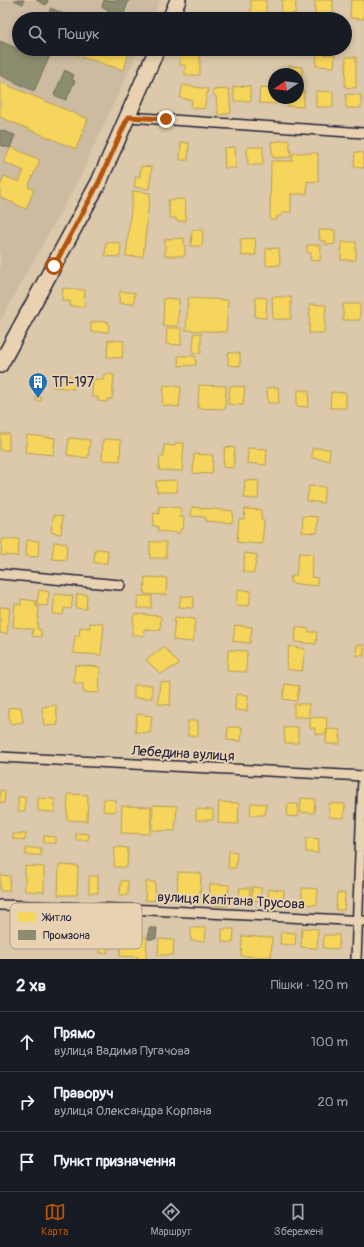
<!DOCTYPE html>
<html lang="uk">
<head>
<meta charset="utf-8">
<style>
	:root { --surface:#171b24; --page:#20242c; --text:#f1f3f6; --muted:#9ea1a6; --line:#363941; --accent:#b45309 }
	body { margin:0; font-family:Pangolin,sans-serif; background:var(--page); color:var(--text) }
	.compass { position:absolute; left:268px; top:68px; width:36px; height:36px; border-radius:50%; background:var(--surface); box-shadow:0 2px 6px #0003; rotate:257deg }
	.stop { position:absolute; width:12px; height:12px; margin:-9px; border:3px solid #b45309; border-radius:50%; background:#fff }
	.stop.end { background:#b45309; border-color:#fff; box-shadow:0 1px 4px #0008 }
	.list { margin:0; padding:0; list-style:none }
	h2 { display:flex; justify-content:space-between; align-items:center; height:52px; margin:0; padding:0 16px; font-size:17px }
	h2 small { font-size:13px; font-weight:400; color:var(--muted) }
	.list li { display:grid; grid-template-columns:26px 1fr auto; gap:12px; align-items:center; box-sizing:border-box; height:60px; padding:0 16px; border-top:1px solid var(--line) }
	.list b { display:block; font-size:15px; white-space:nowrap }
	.list p { margin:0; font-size:13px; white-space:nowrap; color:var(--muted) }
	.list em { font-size:13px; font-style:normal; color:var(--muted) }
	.icon { flex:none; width:22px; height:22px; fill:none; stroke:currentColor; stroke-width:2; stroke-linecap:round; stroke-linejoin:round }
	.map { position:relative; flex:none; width:364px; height:959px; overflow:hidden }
	.search { position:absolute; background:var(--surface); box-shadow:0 2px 6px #0003; left:12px; right:12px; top:12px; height:44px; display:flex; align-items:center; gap:10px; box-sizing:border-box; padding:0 14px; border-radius:22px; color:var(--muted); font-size:15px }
	.sheet { height:232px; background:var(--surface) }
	nav { display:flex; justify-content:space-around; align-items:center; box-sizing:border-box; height:56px; border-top:1px solid var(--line); background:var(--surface); font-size:11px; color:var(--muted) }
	nav a { display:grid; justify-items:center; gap:2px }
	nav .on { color:var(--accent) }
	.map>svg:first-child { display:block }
</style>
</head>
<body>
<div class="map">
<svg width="364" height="959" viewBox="0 0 364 959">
	<rect width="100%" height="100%" fill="#dcc8aa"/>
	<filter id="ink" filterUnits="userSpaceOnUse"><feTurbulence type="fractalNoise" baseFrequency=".025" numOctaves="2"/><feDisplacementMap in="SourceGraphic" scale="8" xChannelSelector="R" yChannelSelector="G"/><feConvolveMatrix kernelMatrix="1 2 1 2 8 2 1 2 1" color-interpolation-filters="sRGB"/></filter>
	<g filter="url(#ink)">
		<polygon fill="#cdbba1" points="0,0 160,0 152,19 19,19 19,49 139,49 80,177 0,321"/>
		<g fill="#f6d55c" stroke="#b69f52">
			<rect x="251" y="0" width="15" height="15"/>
			<polygon points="282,0 296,0 295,14 281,14"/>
			<polygon points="315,0 333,0 333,17 331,17 331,19 315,19"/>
			<polygon points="351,0 364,0 364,19 350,18"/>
			<polygon points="76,49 130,49 124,70 75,55"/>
			<polygon points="180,51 200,51 200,75 185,75 185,65 180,65"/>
			<polygon points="317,54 335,55 334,67 316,66"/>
			<polygon points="346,57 356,57 356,88 345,87"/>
			<polygon points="289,66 302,67 302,76 298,75 298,74 289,74"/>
			<polygon points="0,82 88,119 76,149 0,117"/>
			<polygon points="183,85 208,89 204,109 191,107 192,100 180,98"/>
			<polygon points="250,86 251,101 234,101 233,87"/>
			<polygon points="260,87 274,88 274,98 277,98 277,104 259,103"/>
			<polygon points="229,89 231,113 218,115 216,96 214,96 213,90"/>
			<polygon points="298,90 304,91 303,107 287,106 287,98 298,98"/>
			<polygon points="316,91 333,92 333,107 316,107"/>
			<polygon points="346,94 361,95 361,108 346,108"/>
			<polygon points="289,140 291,157 273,158 271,142"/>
			<polygon points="181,142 189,143 188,160 180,160"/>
			<polygon points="11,147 40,160 28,187 34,190 26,209 0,197 0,186 4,176 19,182 24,171 4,162"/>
			<polygon points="235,147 236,168 225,168 224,148"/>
			<polygon points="247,147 263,147 263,165 248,165"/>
			<polygon points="355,152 364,153 364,168 354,167"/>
			<polygon points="293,153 318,153 318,182 307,181 307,194 291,194 291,212 282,212 282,216 277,216 277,220 270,220 271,161 292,161"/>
			<polygon points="141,166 152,167 149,189 134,187 136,176 140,177"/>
			<polygon points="133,191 150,193 143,257 126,256"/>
			<polygon points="185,199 186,221 176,221 176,218 170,218 168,200"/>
			<polygon points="192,230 203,230 202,246 191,246"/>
			<polygon points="319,230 335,230 335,244 326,245 326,241 320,241"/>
			<polygon points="184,238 185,256 165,256 165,239"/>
			<polygon points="255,238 256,255 242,256 240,239"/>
			<polygon points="106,242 121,243 120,257 105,256"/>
			<polygon points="342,242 356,242 356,260 341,260"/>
			<polygon points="307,245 321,245 320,261 310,260 311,253 307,252"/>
			<polygon points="279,248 280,265 266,266 266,249"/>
			<polygon points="63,288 85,290 84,307 70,306 70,301 62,301"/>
			<polygon points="120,291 135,293 134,304 119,303"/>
			<polygon points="256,297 267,298 266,318 255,317"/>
			<polygon points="272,297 291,297 291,319 273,319"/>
			<polygon points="164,298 179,299 178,326 163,326"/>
			<polygon points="188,298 228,300 226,332 186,330"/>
			<polygon points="310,304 326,305 324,333 309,333"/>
			<rect x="343" y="304" width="17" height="16"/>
			<polygon points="108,321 109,332 91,332 91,322"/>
			<polygon points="167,328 181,328 181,345 166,344"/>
			<polygon points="194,333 201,333 201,353 193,353"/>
			<polygon points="108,340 124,341 122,358 107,357"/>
			<polygon points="228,353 240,353 240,366 228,365"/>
			<polygon points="178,356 195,356 196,365 179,366"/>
			<polygon points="104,374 114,375 112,399 107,399 107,402 98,401 98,397 92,397 93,379 103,380"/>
			<polygon points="64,375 72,376 72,379 75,379 74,389 53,387 54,379 64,380"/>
			<polygon points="164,385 181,387 179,407 162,405"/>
			<polygon points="199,385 226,386 225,409 198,408"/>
			<polygon points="230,386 245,387 243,405 228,404"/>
			<polygon points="278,387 279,403 268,403 267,388"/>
			<polygon points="298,390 309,391 308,407 296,406"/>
			<polygon points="331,392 346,393 346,408 330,408"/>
			<rect x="36" y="397" width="5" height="4"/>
			<rect x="0" y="434" width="9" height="16"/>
			<polygon points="27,435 55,438 53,455 25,452"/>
			<polygon points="69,438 90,440 88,458 67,455"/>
			<polygon points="103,439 121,440 120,461 102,460"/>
			<polygon points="176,443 184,443 182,471 159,470 160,457 164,457 164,445 175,446"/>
			<polygon points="225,447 235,448 233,468 223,467"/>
			<polygon points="248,448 267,449 266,465 247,463"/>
			<polygon points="312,448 330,449 329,460 312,458"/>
			<polygon points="194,454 213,455 212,474 193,473"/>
			<polygon points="177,480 177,492 157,492 156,481"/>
			<polygon points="245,480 259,481 258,499 244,498"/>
			<polygon points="309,486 325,487 323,503 307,501"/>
			<polygon points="159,506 181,508 180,517 184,517 183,529 180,529 180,533 158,531 158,526 153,526 154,513 159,514"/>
			<polygon points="192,507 233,511 232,523 205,521 205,517 191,516"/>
			<polygon points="245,509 261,510 261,520 264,521 262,544 237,542 239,519 244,519"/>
			<polygon points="54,515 63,516 61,534 51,532"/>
			<polygon points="303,516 318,517 317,533 302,532"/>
			<polygon points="2,539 19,539 18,556 1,555"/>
			<polygon points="27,540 39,541 38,557 26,556"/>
			<polygon points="54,542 67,544 66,560 52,559"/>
			<rect x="150" y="542" width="16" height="16"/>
			<polygon points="95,549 108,550 107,563 94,563"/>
			<polygon points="245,553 257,555 254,573 243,572"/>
			<polygon points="299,553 313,554 311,577 318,578 317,586 290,583 291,576 296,576"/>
			<polygon points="145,577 167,578 166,595 144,594"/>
			<polygon points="238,589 251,591 249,606 236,605"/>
			<polygon points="39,590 49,592 47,606 37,605"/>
			<polygon points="55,594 73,596 71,609 64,608 63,615 53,614"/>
			<polygon points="77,594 87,595 86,609 76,608"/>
			<polygon points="138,596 152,596 151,608 137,608"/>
			<polygon points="181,596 194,597 193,608 179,607"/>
			<polygon points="21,599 36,601 36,607 39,607 37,629 41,630 41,637 32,636 33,629 13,627 15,604 21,605"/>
			<polygon points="0,607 10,608 7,634 0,633"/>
			<polygon points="134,614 161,616 160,630 144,629 144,636 132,635"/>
			<polygon points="175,617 195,619 193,642 173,640"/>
			<polygon points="90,623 104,624 101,655 73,653 75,636 79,636 80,627 90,628"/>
			<polygon points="235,625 252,627 250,643 233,641"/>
			<polygon points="296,627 309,629 309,632 317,632 316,644 295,642"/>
			<polygon points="357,645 364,645 364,656 356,655"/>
			<polygon points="289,646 305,649 302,671 286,669"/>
			<polygon points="164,647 179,664 161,674 146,660"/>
			<polygon points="228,650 247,651 246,672 227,671"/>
			<polygon points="75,665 100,667 99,693 83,692 83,683 74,683"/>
			<polygon points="160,682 171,683 170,705 158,704"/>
			<polygon points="285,684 299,686 297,701 283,699"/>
			<rect x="134" y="685" width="18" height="13"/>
			<polygon points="236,694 248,695 247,711 235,710"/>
			<rect x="294" y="704" width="15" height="13"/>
			<polygon points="56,705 58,725 44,726 42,707"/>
			<polygon points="21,707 23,722 10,724 8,708"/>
			<polygon points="137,714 152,716 150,733 135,732"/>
			<polygon points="310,717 327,718 326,734 315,734 315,728 310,728"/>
			<rect x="188" y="721" width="10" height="15"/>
			<polygon points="228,727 242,727 241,741 227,740"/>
			<polygon points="298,727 298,743 285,743 284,728"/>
			<polygon points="327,729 340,730 340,744 326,744"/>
			<polygon points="0,790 5,791 4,803 0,803"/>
			<polygon points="68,794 88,795 87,821 67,820"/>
			<rect x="18" y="797" width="7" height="14"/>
			<polygon points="38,798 55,799 55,812 38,811"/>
			<polygon points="301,798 315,799 314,813 300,812"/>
			<polygon points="104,799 116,800 115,812 103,811"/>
			<polygon points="219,802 239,803 238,824 218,823"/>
			<polygon points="251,803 266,804 265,815 250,815"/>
			<polygon points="329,803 345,804 344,818 329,817"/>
			<polygon points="288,804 298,804 298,817 287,816"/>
			<polygon points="153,805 177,806 175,831 152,830"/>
			<polygon points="122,806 151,807 150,834 121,833"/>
			<polygon points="196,809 213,810 213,820 196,820"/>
			<polygon points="76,833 89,834 88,840 76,840"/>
			<polygon points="13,834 26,834 25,840 13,839"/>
			<polygon points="44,836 56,837 56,843 44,843"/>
			<polygon points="306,838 319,839 318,853 306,852"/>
			<polygon points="115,847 128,848 127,867 114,867"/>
			<rect x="26" y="848" width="15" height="7"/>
			<polygon points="229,851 237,852 236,868 228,868"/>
			<polygon points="59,865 78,866 77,895 58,895"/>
			<polygon points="25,866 44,867 44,892 25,891"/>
			<polygon points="178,872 201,873 200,898 177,897"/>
			<polygon points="0,875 10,876 9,891 0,891"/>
			<rect x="89" y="876" width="9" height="17"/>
			<polygon points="121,881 128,881 128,895 120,895"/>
			<polygon points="146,882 155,882 155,901 145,900"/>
			<polygon points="210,884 229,885 228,906 210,905"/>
			<polygon points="252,887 261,888 261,901 252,900"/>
			<polygon points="240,888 250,888 249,901 239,900"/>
			<polygon points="302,888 318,889 317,905 302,904"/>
			<polygon points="269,889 284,890 283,903 268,902"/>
			<polygon points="337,893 345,893 344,910 336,910"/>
			<polygon points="191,928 206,928 205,941 191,941"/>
			<polygon points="302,928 318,929 317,948 301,947"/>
			<polygon points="222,929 234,929 233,943 222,942"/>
			<polygon points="96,930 114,931 113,948 107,948 107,953 100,953 101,947 95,948"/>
			<polygon points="281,932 296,933 295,945 280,944"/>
			<polygon points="324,935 339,935 339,949 323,948"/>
			<polygon points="121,936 147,937 146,959 138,959 138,957 120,956"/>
			<polygon points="242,936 272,938 271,957 241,956"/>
			<polygon points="159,939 174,940 173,955 158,955"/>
		</g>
		<g fill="#8c8c6e" stroke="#6c6c5f">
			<polygon points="14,0 24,0 23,4"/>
			<polygon points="36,0 48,0 46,5"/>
			<polygon points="104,0 129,0 122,19 105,18 108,9 102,7"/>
			<polygon points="51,8 68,16 66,19 46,19"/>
			<polygon points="0,41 30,54 33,49 53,49 34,91 0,75"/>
			<polygon points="65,70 74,75 72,80 75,81 66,100 54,95"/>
			<polygon points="0,130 15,135 10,148 0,145"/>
			<polygon points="149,928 157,928 156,939 148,939"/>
		</g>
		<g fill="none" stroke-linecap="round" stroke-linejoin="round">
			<defs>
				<g id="minor">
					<polyline points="128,117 364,133"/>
					<polyline points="0,574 120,585"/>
					<polyline points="0,757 364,776"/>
					<polyline points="0,905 151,910 364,921"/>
					<polyline points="356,959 363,776"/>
				</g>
				<g id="primary">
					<polyline points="170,19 178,0"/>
					<polyline points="0,365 99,182 157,49"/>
				</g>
			</defs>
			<use href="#minor" stroke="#22223b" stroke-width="12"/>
			<use href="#primary" stroke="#22223b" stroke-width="18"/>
			<use href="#minor" stroke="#e8d2b1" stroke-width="9"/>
			<use href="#primary" stroke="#e8d2b1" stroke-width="15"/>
		</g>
	</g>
	<g fill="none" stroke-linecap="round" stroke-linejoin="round" filter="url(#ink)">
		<polyline stroke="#b45309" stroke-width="5" points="54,266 99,182 128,117 166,119"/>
	</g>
	<defs>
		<symbol id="building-pin" viewBox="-11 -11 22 30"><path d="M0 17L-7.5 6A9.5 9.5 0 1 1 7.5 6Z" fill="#1f6fb2" stroke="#e8d2b1"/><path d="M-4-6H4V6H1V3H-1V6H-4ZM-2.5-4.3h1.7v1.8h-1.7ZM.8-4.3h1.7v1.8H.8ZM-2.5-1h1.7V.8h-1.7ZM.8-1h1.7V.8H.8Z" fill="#fff"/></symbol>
	</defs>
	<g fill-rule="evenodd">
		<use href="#building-pin" x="27" y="371" width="22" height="30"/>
	</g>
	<g text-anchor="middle" stroke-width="4" stroke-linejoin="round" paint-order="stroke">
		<g font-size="14" fill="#22223b" stroke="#e8d2b1" text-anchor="start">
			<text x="52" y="387">ТП-197</text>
		</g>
		<g font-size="14" fill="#22223b" stroke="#e8d2b1">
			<text transform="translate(183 753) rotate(3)" y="5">Лебедина вулиця</text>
			<text transform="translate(231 900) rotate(3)" y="5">вулиця Капітана Трусова</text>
		</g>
	</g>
	<rect x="10" y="903" width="132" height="46" rx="6" fill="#e8d2b1" stroke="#ad9d8e" stroke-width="1"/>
	<rect x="18" y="912" width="18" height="10" fill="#f6d55c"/>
	<rect x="18" y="930" width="18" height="10" fill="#8c8c6e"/>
	<g font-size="11" fill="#22223b">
		<text x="43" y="921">Житло</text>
		<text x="43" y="939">Промзона</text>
	</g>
</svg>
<svg class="compass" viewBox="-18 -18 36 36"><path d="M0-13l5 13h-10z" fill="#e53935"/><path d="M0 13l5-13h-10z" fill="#9ea1a6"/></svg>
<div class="stop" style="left:54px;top:266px"></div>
<div class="stop end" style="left:166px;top:119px"></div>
<div class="search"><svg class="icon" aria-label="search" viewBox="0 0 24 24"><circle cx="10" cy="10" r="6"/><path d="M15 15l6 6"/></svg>Пошук</div>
</div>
<section class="sheet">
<h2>2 хв<small>Пішки · 120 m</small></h2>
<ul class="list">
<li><svg class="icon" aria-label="ahead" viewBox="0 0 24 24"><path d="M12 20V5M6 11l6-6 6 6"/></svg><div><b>Прямо</b><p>вулиця Вадима Пугачова</p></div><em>100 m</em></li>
<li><svg class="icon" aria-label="right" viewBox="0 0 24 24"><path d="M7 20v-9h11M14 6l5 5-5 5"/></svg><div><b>Праворуч</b><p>вулиця Олександра Корпана</p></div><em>20 m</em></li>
<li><svg class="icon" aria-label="arrive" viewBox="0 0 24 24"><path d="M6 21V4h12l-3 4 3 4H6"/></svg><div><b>Пункт призначення</b></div></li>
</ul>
</section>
<nav>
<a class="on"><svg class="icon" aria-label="map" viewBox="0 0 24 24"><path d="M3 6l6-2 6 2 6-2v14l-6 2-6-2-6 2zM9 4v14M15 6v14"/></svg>Карта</a>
<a><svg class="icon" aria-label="directions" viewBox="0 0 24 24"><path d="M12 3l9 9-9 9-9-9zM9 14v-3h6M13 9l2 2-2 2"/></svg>Маршрут</a>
<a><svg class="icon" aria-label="saved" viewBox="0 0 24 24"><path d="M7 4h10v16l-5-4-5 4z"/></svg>Збережені</a>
</nav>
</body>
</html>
